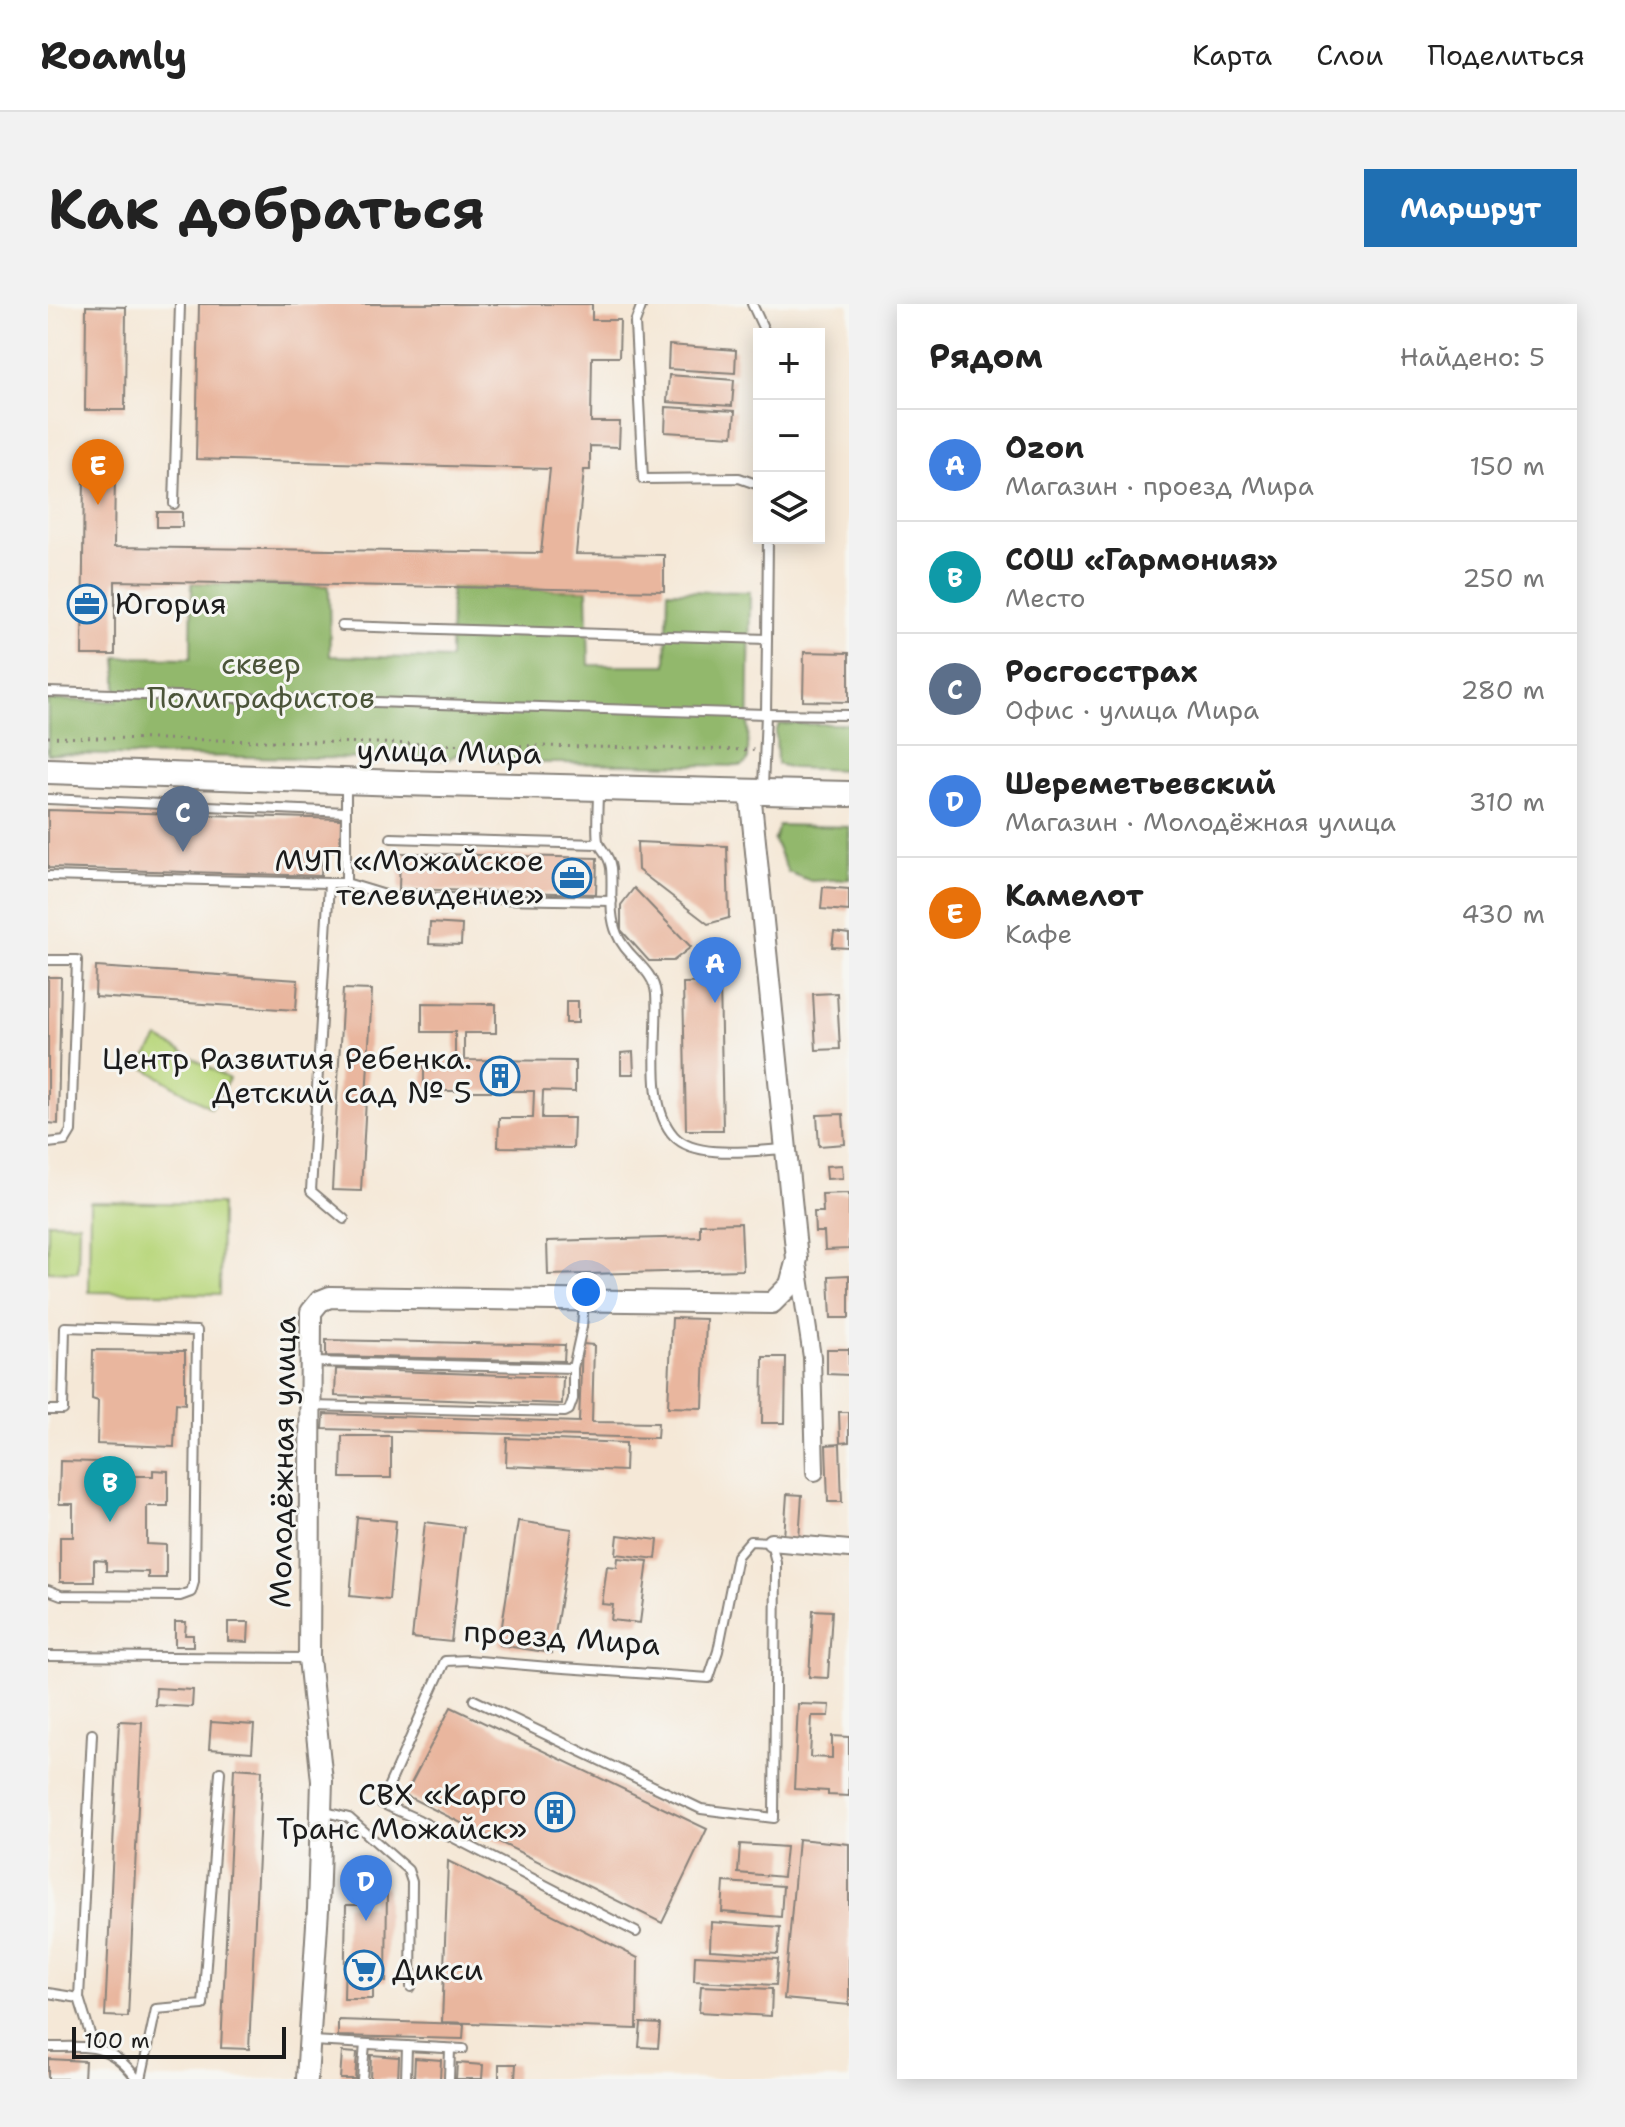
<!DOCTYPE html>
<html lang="ru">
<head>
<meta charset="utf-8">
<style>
	:root { --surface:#fff; --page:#f2f2f2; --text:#222; --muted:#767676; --line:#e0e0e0; --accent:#1f6fb2 }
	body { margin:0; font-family:"Shantell Sans",sans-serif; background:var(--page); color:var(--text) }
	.controls { position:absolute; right:24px; top:24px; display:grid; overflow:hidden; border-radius:0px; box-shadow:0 4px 20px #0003 }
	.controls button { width:72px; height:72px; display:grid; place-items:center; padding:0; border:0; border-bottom:2px solid var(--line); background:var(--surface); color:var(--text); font:40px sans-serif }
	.scale { position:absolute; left:24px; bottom:20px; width:214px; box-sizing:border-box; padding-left:8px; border:4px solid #1c1c1c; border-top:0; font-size:22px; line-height:28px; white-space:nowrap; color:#1c1c1c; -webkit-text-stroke:6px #f6f6f2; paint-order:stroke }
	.you { position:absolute; left:538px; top:988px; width:28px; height:28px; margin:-20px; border:6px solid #fff; border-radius:50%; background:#1a73e8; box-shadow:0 0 0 12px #1a73e833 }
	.badge { display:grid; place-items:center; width:52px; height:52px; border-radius:50%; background:var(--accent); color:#fff; font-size:26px; font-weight:700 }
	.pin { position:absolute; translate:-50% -66px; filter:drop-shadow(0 2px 4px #0008) }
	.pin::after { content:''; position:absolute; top:42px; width:28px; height:24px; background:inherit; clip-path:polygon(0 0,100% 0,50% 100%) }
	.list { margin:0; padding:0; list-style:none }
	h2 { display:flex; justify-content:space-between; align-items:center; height:104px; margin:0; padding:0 32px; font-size:34px }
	h2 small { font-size:26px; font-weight:400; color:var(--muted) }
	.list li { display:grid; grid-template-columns:52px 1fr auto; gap:24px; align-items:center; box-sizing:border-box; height:112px; padding:0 32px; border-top:2px solid var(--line) }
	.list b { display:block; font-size:30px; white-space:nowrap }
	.list p { margin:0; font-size:26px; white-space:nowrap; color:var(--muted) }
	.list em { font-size:26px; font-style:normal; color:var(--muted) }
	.icon { flex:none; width:44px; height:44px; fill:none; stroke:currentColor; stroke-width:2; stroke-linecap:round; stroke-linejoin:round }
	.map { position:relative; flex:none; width:801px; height:1775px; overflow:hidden; border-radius:0px }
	header { display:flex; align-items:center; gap:48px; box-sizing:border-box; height:112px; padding:0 40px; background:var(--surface); border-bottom:2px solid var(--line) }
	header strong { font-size:38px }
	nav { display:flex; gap:44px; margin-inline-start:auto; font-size:28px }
	.intro { display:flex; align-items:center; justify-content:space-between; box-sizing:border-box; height:192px; padding:0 48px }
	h1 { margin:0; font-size:56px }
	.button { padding:20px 36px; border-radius:0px; background:var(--accent); color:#fff; font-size:28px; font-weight:700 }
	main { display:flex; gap:48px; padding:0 48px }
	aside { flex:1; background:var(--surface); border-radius:0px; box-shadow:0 4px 20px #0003 }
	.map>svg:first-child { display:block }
</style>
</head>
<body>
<header>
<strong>Roamly</strong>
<nav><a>Карта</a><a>Слои</a><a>Поделиться</a></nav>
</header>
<div class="intro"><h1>Как добраться</h1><a class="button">Маршрут</a></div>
<main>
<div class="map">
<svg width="801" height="1775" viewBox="0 0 801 1775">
	<rect width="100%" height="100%" fill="#f6f6f2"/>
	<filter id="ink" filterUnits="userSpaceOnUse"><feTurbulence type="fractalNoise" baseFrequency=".0125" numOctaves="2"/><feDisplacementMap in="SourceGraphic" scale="16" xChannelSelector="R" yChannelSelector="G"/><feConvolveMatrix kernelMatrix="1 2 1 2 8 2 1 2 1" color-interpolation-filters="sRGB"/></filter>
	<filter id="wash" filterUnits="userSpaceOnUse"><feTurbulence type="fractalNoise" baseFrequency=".006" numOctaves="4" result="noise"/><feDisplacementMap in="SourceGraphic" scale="32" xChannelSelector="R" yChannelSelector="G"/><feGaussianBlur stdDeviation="1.8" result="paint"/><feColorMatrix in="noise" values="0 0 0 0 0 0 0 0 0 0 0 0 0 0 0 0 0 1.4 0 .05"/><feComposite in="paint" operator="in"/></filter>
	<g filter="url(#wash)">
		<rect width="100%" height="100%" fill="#f5e8d7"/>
		<g fill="#b9d77d" stroke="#6a7a4c" stroke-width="2">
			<polygon points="110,734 181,775 163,804 93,762"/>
			<polygon points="42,898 173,900 172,990 41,988"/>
			<polygon points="0,918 31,919 30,968 0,967"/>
		</g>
		<g fill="#92b86c" stroke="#576a44" stroke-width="2">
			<path d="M 144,279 L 281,282 L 282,352 L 402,355 L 403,283 L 539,286 L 541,361 L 618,361 L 620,287 L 702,288 L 700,457 L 694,462 L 450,458 C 429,446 420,442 399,456 L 0,450 L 0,396 L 69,397 L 69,353 L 143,354 Z"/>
			<polygon points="732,420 801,420 801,466 744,464 729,460 728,427"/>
			<polygon points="731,521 801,523 801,575 763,577 740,568 726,537"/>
		</g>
		<g id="blocks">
			<g fill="#e9b69e">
				<polygon points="151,0 544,0 544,16 572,16 571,53 544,53 543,118 572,118 571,143 542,142 542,166 536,166 528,250 616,251 616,287 67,277 67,351 34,351 36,167 67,167 66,243 493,249 502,165 148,155"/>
				<polygon points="38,2 78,3 77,106 37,106"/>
				<polygon points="621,41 688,46 687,69 620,65"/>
				<polygon points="621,71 686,76 684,102 619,98"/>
				<polygon points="618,103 687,107 685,132 617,128"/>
				<rect x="109" y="208" width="25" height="15"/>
				<polygon points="756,348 801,349 801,398 755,397"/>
				<polygon points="0,506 293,515 292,547 274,547 273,572 0,564"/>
				<polygon points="589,538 679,542 681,614 660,620 590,566"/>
				<polygon points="352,549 549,554 548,590 351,585"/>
				<polygon points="775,583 801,585 801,607 773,605"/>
				<polygon points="586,584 643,643 625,657 601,657 573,626 573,601"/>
				<polygon points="382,619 414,621 413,641 381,640"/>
				<polygon points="786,628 801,630 801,644 784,643"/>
				<polygon points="48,663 250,676 248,706 47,693"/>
				<polygon points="0,673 13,673 10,820 0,819"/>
				<polygon points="672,678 675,826 638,826 635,679"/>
				<polygon points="295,685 324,686 313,887 284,886"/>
				<polygon points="789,689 792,745 768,746 765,690"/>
				<rect x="518" y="697" width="12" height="22"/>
				<polygon points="374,699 448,700 448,729 416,729 416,756 527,757 527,788 495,787 494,814 526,814 525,844 450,843 451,814 485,814 486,787 376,787 376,755 407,755 407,728 374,728"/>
				<polygon points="585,748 586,770 573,770 573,749"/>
				<polygon points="795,810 797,840 771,842 769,811"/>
				<polygon points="794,861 795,874 779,875 778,862"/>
				<polygon points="801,889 801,945 777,946 776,928 767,928 766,908 775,908 774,890"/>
				<polygon points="693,919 695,966 500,971 499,937 652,933 652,920"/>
				<polygon points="801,971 801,1014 783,1014 781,972"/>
				<polygon points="624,1014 658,1015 655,1104 620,1103"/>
				<polygon points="278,1036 517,1041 516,1057 278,1052"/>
				<polygon points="534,1040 546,1041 544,1118 610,1119 609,1134 275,1125 276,1110 531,1118"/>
				<polygon points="779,1045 801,1045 801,1071 779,1070"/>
				<polygon points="45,1046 137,1047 137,1100 128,1099 126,1143 49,1140 50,1097 44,1095"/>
				<polygon points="715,1053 738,1053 737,1119 714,1119"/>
				<polygon points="288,1065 515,1073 514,1100 287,1092"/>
				<polygon points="791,1108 801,1108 801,1138 792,1139"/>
				<polygon points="294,1132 343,1132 343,1174 293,1174"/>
				<polygon points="459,1134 578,1139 577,1167 458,1162"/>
				<polygon points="792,1140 794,1198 780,1198 778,1141"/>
				<polygon points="12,1157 49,1158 49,1190 59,1190 60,1172 105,1172 105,1166 120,1167 120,1202 99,1202 99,1240 118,1241 118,1274 100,1274 100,1268 58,1267 58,1257 46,1256 46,1278 12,1278 12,1233 25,1233 25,1200 11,1200"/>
				<polygon points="739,1190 754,1191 751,1235 736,1234"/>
				<polygon points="309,1213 348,1217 341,1296 302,1292"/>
				<polygon points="470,1217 524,1225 504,1349 451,1341"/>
				<polygon points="377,1218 416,1223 403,1338 364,1334"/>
				<polygon points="570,1231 610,1236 608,1255 568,1250"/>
				<polygon points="570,1254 600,1257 592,1319 563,1316 565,1301 554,1300 559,1262 569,1263"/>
				<polygon points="765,1306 784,1307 780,1374 761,1373"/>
				<polygon points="127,1318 138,1318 137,1331 145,1331 145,1342 127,1342"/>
				<polygon points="180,1318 201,1318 200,1338 180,1337"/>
				<polygon points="108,1384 145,1386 144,1403 107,1401"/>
				<polygon points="750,1400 782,1401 781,1412 764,1412 762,1453 784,1454 784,1432 801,1433 801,1492 780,1491 780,1487 746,1485"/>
				<polygon points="403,1403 659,1525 614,1619 357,1491"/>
				<polygon points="71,1417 94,1418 80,1713 57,1712"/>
				<polygon points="163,1418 206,1421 204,1448 161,1445"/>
				<polygon points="186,1464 214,1466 201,1745 173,1744"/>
				<polygon points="750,1535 801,1540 801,1701 736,1695"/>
				<polygon points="692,1540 738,1543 735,1573 690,1569"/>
				<polygon points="400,1557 590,1654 589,1725 394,1718"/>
				<polygon points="676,1578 735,1582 733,1613 674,1608"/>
				<polygon points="324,1583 339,1583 338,1678 325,1678 325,1695 296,1695 298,1601 324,1601"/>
				<polygon points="663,1618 732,1623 730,1650 662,1646"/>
				<polygon points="647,1651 730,1655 728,1681 646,1677"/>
				<polygon points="653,1682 724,1685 723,1712 651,1708"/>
				<polygon points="290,1716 416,1720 415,1735 290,1732"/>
				<polygon points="593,1719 612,1720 610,1744 591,1743"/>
				<polygon points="294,1748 309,1749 307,1775 292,1775"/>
				<polygon points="323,1751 351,1753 350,1775 322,1775"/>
				<polygon points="367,1754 393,1756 392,1775 366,1775"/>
				<polygon points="0,1755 37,1757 36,1775 0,1775"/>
				<polygon points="409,1759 435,1761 434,1775 408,1775"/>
				<polygon points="451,1760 468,1760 467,1775 451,1775"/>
			</g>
		</g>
	</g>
	<g filter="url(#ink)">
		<use href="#blocks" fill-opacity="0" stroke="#88827a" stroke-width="2"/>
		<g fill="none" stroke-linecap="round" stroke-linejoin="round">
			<defs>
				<g id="service">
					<polyline points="594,0 587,19 595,175 691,174 711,181"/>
					<polyline points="704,0 718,30"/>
					<polyline points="126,200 132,0"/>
					<polyline points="719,335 720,234"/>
					<polyline points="0,388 718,410 719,335 294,322"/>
					<polyline points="715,483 718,410 801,411"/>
					<path d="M 550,488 C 550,501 548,526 550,537 C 553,547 561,549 563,564 C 565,586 560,609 569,630 C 577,652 606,665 608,690 C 611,730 597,801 626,832 C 648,856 707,846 738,845"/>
					<polyline points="0,495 298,508"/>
					<polyline points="343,534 550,540"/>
					<polyline points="0,572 281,579"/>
					<polyline points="298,579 344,593 564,597"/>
					<polyline points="0,656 29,656 23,827 17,837 0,839"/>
					<polyline points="296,915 263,887 281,579 298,579 298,478"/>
					<polyline points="262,1058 525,1064"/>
					<polyline points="262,1102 517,1108 521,1106 525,1095 525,1064 534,1023 536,997"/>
					<polyline points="0,1106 15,1106 17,1023 149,1027 146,1278 143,1288 132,1292 13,1291 0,1286"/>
					<polyline points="0,1352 260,1354"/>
					<polyline points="426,1396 653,1505 726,1514 728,1258 723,1238 702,1237 689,1252 670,1347 661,1374 501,1363 420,1356 397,1357 333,1499 371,1516 588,1628"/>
					<polyline points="44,1430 31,1694 46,1743"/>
					<polyline points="274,1507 301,1514 360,1566 364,1578 363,1683"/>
					<polyline points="0,1689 31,1694"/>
					<polyline points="264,1737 415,1745"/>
					<path d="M 0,1743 C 41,1743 62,1738 89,1775"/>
					<polyline points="93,1775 108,1705 155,1701 172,1468"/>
					<polyline points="314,1775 317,1740"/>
					<polyline points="358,1775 359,1742"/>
					<polyline points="401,1775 402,1745"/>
				</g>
				<g id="minor">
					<polyline points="750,960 764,1053 767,1168"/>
					<polyline points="723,1238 801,1245"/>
				</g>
				<polyline id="tertiary" points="259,1775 270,1605 274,1477 261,1354 263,1008 272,997 282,993 724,999 742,981 749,955 702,488"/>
				<polyline id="primary" points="0,467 353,479 801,490"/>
			</defs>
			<use href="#service" stroke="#88827a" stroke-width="12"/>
			<use href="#minor" stroke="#88827a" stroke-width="20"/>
			<use href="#tertiary" stroke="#88827a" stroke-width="24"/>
			<use href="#primary" stroke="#88827a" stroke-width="28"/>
			<polyline stroke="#88827a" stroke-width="3" stroke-dasharray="2 6" stroke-linecap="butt" points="0,433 708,446"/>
			<use href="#service" stroke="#fff" stroke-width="8"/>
			<use href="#minor" stroke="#fff" stroke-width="16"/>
			<use href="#tertiary" stroke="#fff" stroke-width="20"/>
			<use href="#primary" stroke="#fff" stroke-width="24"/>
		</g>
	</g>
	<defs>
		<symbol id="office-ring" viewBox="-11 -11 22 22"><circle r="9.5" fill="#f6f6f2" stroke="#1f6fb2" stroke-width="1.5"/><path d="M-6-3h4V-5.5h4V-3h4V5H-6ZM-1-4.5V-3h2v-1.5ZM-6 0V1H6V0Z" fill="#1f6fb2"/></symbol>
		<symbol id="building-ring" viewBox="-11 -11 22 22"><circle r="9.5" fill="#f6f6f2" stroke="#1f6fb2" stroke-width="1.5"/><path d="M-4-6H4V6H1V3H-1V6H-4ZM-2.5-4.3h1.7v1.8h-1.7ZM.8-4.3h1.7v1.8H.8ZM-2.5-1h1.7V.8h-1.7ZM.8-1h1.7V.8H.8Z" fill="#1f6fb2"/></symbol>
		<symbol id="supermarket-ring" viewBox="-11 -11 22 22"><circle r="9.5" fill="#f6f6f2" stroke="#1f6fb2" stroke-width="1.5"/><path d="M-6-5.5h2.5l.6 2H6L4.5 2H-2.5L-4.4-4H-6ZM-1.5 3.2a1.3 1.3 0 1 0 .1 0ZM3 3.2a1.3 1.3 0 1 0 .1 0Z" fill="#1f6fb2"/></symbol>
	</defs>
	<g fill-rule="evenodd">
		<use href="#office-ring" x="17" y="278" width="44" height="44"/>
		<use href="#office-ring" x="502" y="552" width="44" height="44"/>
		<use href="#building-ring" x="430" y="750" width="44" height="44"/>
		<use href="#building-ring" x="485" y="1486" width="44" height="44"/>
		<use href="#supermarket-ring" x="294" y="1644" width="44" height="44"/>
	</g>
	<g text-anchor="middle" stroke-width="6" stroke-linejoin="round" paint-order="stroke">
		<g font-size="30" fill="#1c1c1c" stroke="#f6f6f2" text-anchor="end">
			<text x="67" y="310" text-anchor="start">Югория</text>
			<text x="496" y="567">МУП «Можайское<tspan x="496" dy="34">телевидение»</tspan></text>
			<text x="424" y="765">Центр Развития Ребенка.<tspan x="424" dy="34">Детский сад № 5</tspan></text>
			<text x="479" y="1501">СВХ «Карго<tspan x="479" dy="34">Транс Можайск»</tspan></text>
			<text x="344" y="1676" text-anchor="start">Дикси</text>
		</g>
		<g font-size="30" fill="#4b5439" stroke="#f6f6f2">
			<text x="213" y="370">сквер<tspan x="213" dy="34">Полиграфистов</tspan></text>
		</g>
		<g font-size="30" fill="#1c1c1c" stroke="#f6f6f2">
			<text transform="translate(401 448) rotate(1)" y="10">улица Мира</text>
			<text transform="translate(235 1158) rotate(-89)" y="10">Молодёжная улица</text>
			<text transform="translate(514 1334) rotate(4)" y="10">проезд Мира</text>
		</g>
	</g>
</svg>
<div class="controls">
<button>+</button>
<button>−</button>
<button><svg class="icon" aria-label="layers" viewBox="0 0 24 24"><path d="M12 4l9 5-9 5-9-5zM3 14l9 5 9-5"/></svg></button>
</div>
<div class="scale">100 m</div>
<div class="you"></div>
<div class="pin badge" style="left:667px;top:699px;background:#3f7fe0">A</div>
<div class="pin badge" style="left:62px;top:1218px;background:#0f9aa8">B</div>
<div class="pin badge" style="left:135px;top:548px;background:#5c6f8a">C</div>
<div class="pin badge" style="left:318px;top:1617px;background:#3f7fe0">D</div>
<div class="pin badge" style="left:50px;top:201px;background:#e8710a">E</div>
</div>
<aside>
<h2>Рядом<small>Найдено: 5</small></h2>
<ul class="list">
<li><span class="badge" style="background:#3f7fe0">A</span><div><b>Ozon</b><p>Магазин · проезд Мира</p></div><em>150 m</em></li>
<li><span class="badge" style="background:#0f9aa8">B</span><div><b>СОШ «Гармония»</b><p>Место</p></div><em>250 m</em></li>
<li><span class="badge" style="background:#5c6f8a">C</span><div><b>Росгосстрах</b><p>Офис · улица Мира</p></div><em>280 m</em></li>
<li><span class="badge" style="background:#3f7fe0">D</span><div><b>Шереметьевский</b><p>Магазин · Молодёжная улица</p></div><em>310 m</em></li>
<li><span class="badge" style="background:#e8710a">E</span><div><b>Камелот</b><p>Кафе</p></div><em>430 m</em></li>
</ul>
</aside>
</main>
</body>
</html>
